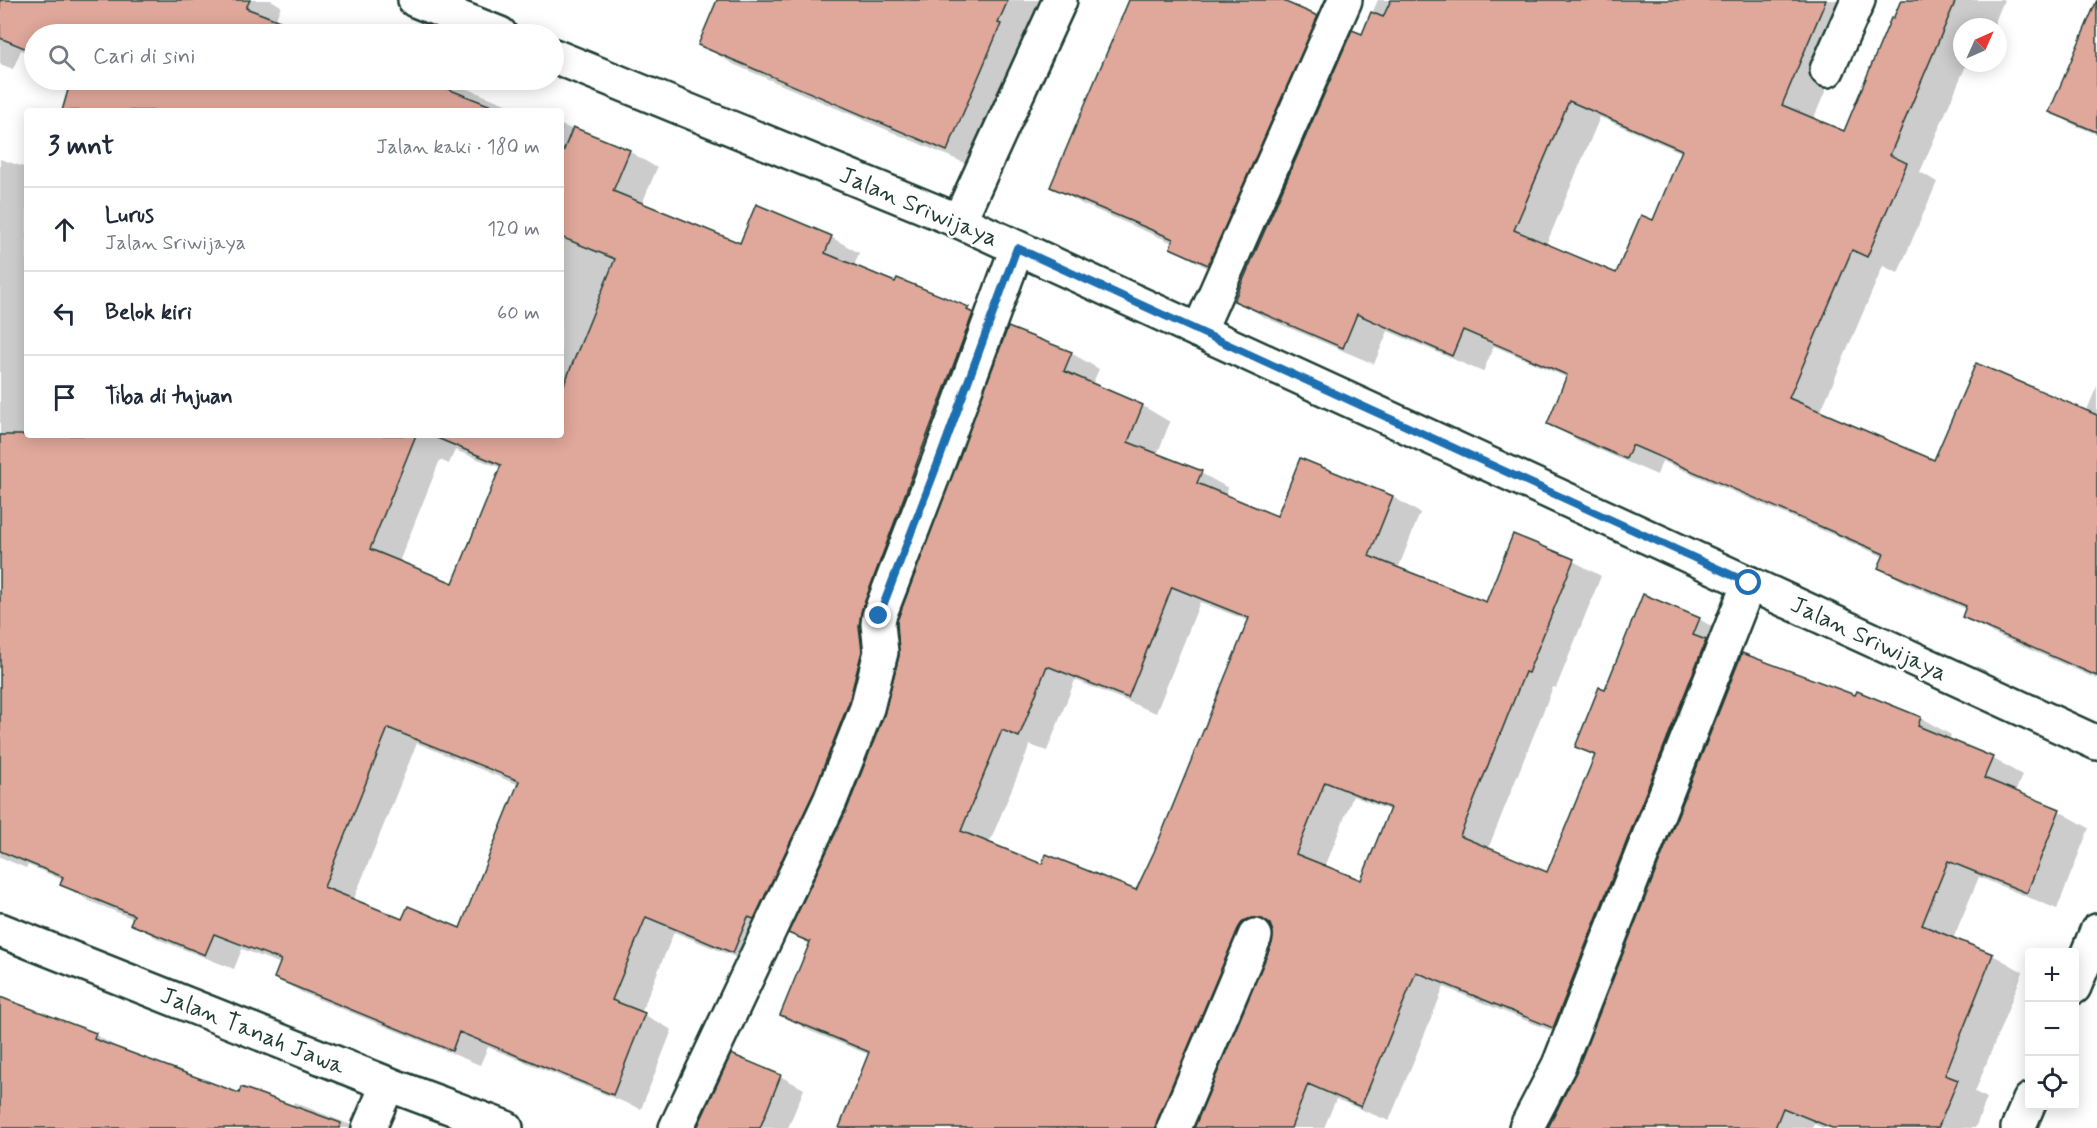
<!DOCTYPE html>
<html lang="id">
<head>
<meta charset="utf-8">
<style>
	:root { --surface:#fff; --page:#f6f6f7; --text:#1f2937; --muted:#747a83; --line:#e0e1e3 }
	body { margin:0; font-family:Mynerve,sans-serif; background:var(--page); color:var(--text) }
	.controls { position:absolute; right:18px; bottom:18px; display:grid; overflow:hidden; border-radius:6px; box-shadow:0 3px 15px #0003 }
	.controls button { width:54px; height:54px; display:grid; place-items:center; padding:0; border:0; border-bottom:2px solid var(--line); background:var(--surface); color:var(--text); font:30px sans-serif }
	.compass { position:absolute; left:1953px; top:18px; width:54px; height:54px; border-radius:50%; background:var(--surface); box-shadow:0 3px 15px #0003; rotate:45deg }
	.stop { position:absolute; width:18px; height:18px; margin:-14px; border:4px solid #1f6fb2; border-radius:50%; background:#fff }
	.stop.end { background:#1f6fb2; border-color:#fff; box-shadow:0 2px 6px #0008 }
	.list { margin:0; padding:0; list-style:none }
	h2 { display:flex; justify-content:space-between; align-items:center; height:78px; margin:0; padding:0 24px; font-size:26px }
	h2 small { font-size:20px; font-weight:400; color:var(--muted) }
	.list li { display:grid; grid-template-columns:39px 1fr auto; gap:18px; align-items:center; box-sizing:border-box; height:84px; padding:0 24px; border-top:2px solid var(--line) }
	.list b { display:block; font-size:22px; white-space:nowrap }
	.list p { margin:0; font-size:20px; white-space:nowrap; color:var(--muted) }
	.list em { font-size:20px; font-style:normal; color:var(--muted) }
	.icon { flex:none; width:33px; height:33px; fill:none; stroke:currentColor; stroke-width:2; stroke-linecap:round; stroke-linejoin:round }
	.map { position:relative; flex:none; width:2097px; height:1128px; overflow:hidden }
	.search { position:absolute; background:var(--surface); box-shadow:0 3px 15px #0003; left:24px; top:24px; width:540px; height:66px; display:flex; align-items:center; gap:15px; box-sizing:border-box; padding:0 21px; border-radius:33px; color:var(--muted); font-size:22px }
	.panel { position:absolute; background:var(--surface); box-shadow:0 3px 15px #0003; left:24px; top:108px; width:540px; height:330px; border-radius:6px }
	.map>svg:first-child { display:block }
</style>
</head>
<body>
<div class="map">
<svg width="2097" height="1128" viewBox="0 0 2097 1128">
	<rect width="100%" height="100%" fill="#fff"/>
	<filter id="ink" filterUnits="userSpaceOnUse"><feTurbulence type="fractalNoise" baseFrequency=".0167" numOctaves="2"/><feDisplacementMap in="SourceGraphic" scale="12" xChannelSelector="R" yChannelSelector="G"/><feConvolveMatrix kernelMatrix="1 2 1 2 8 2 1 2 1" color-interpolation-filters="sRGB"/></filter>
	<g filter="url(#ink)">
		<g fill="#0003" fill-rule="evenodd">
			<polygon points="0,0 271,0 281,6 275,21 308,34 34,34 34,55 21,50 13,69 0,64"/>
			<polygon points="719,0 1049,0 981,170 733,64 700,44"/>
			<polygon points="1130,0 1277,0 1317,17 1347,35 1239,281 1202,265 1171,247 1173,243 1082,204 1052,186"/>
			<path d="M 1378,0 L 1864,0 L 1813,120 L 1845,133 L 1903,0 L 2004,0 L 1993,27 L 1962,27 L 1962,63 L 1967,63 L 1920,172 L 1937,182 L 1898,273 L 1883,266 L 1820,413 L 1935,462 L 2086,412 L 2097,386 L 2097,679 L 1994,634 L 1963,616 L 1966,609 L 1910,585 L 1879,568 L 1884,557 L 1662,461 L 1657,475 L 1579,441 L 1549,424 L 1568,378 L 1494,346 L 1483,372 L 1388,331 L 1374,364 L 1266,318 L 1236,300 L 1362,36 ZM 1600,117 L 1683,153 L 1653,222 L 1617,275 L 1546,245 Z"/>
			<polygon points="2097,39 2097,134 2074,125 2051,111"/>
			<polygon points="68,80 445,80 523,111 63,111 70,90 65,87"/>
			<path d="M 561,125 L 629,151 L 657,168 L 642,204 L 741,245 L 831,237 L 859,253 L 854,266 L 975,312 L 972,312 L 857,616 L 860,617 L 975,313 L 996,325 L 762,968 L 674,932 L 641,1013 L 672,1030 L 641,1109 L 488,1047 L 480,1065 L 303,993 L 275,977 L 281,964 L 242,949 L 234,969 L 160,940 L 132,923 L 134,919 L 89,901 L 61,884 L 63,880 L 28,865 L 26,868 L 0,857 L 0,159 L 27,168 L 27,435 L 561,435 ZM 455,450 L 501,468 L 454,585 L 399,562 L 440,460 L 449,464 ZM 417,743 L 519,785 L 461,930 L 403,921 L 353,901 Z"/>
			<path d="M 1071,353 L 1099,369 L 1092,385 L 1143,406 L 1170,422 L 1157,455 L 1201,473 L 1228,488 L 1225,496 L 1278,518 L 1301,460 L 1393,497 L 1420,513 L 1398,569 L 1487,604 L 1573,561 L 1601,576 L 1556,688 L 1553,687 L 1488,849 L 1548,874 L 1595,757 L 1577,746 L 1606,691 L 1699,619 L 1727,635 L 1581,1043 L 1444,987 L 1389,1121 L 1336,1099 L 1324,1128 L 1194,1128 L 1274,943 L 1275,935 L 1266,944 L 1188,1128 L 840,1128 L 870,1055 L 810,1031 L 782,1015 L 811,945 L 790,933 ZM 1200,602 L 1249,621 L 1155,853 L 1137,892 L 1043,866 L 989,844 L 1030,745 L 1047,751 L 1075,680 L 1156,713 ZM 1353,796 L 1391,811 L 1362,882 L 1325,867 Z"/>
			<polygon points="1858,693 1921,718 1951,735 1949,740 1992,758 2022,775 2015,793 2059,811 2089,828 2057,909 1979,877 1953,939 1993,955 2023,972 1975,1092 1987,1098 1975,1128 1823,1128 1814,1124 1812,1128 1550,1128"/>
			<polygon points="0,996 21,1007 96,1035 126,1053 240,1095 292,1107 294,1102 358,1128 0,1128"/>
			<polygon points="780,1076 804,1089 788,1128 698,1128"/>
		</g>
		<g fill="#e0a79b" stroke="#1f3d34" stroke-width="1.5" fill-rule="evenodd">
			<polygon points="0,0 250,0 246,8 313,34 34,34 34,52 0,38"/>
			<polygon points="717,0 1008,0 998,23 1001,24 947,151 698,45"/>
			<polygon points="1129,0 1281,0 1318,16 1208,265 1170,248 1173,239 1050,187"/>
			<path d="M 1391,0 L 1826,0 L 1782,105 L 1844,131 L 1891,18 L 1893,19 L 1901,0 L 1956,0 L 1890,155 L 1907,163 L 1867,257 L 1852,250 L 1789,398 L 1934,460 L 1976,363 L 2097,415 L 2097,676 L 1962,617 L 1966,606 L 1878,568 L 1884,554 L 1632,445 L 1626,459 L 1547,424 L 1567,375 L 1463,330 L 1452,356 L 1357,314 L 1343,348 L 1234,301 L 1352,30 L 1362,34 L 1371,12 L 1383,17 ZM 1569,101 L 1682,150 L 1653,220 L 1641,215 L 1616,273 L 1514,230 Z"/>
			<polygon points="2097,0 2097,132 2049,112"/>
			<polygon points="66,80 425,80 499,109 499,111 62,111 68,90 63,88"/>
			<path d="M 573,127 L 630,150 L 613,191 L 740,243 L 756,204 L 832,236 L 825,253 L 895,282 L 897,278 L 969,307 L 967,310 L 973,313 L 862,609 L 859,626 L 862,651 L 849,702 L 813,794 L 754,919 L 748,917 L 733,953 L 646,917 L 612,1000 L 645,1013 L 613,1095 L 459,1032 L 452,1051 L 274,978 L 281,960 L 214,934 L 205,955 L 130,924 L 134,915 L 60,885 L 63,877 L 0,851 L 0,435 L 416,435 L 370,549 L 453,583 L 501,465 L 430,435 L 561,435 L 561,392 L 615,259 L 561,237 L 561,157 ZM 388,728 L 519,781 L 460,928 L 408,906 L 402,919 L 324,887 Z"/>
			<path d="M 1008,327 L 1072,352 L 1064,371 L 1143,405 L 1128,442 L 1202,471 L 1197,483 L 1277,516 L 1300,458 L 1393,496 L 1369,556 L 1486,602 L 1513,534 L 1574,559 L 1528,673 L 1525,672 L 1460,836 L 1547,872 L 1595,755 L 1575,747 L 1599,687 L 1605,689 L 1643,594 L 1700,618 L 1693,635 L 1706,640 L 1553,1028 L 1416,972 L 1361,1107 L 1308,1084 L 1291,1128 L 1194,1128 L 1272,943 L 1273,933 L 1270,924 L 1262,919 L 1252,918 L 1243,921 L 1238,929 L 1157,1121 L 1156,1128 L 839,1128 L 869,1052 L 780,1015 L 810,942 L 788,933 L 847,809 L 884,715 L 899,656 L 897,621 ZM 1172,587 L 1249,618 L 1154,852 L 1136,890 L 1046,854 L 1042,864 L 961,831 L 1002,730 L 1019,737 L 1047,666 L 1128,698 ZM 1325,782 L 1390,808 L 1361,880 L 1296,854 Z"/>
			<polygon points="1742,653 1855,695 1857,691 1921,717 1918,726 1993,757 1984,778 2060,809 2027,893 1948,861 1922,925 1993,954 1945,1075 1958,1080 1938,1128 1832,1128 1783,1108 1775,1128 1548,1128 1576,1072"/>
			<polygon points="0,997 96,1033 94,1039 239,1093 241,1087 341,1123 340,1128 0,1128"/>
			<polygon points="731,1054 781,1075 760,1128 697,1128"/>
		</g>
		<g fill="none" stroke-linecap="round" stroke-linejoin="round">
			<defs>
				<g id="minor">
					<polyline points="415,0 500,34"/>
					<polyline points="554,56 959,221 2097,743"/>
					<polyline points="1827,70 1858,0"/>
					<polyline points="959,221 1060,0"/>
					<polyline points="1199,331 1345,0"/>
					<polyline points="0,930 388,1084 506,1128"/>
					<polyline points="2074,987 2097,931"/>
					<polyline points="369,1128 388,1084"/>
					<polyline points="676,1128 830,801 867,708 881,652 878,624 879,616 941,455 1017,248"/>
					<polyline points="1174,1128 1255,936"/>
					<polyline points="1526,1128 1559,1065 1749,583"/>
					<polyline points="2018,1128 2030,1100"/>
				</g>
			</defs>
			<use href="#minor" stroke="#1f3d34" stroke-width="38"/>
			<use href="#minor" stroke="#fff" stroke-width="33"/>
		</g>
	</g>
	<g fill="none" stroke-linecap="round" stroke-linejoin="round" filter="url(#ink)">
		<polyline stroke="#1f6fb2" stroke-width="8" points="879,616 941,455 1017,248 1749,583"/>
	</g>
	<g text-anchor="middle" stroke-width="5" stroke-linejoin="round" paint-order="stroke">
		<g font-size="24" fill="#1f3d34" stroke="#fff">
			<text transform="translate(919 206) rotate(23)" y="8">Jalan Sriwijaya</text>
			<text transform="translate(1869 638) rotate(25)" y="8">Jalan Sriwijaya</text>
			<text transform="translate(253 1030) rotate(22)" y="8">Jalan Tanah Jawa</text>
		</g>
	</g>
</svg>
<div class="controls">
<button>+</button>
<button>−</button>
<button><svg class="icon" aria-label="locate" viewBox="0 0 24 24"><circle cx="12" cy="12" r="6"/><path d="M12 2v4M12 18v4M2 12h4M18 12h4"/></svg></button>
</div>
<svg class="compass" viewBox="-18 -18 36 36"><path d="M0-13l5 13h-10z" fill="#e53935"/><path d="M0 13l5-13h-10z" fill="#747a83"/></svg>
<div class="stop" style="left:1749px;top:583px"></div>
<div class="stop end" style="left:879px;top:616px"></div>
<div class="search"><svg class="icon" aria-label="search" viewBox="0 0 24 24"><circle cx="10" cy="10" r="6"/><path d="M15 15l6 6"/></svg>Cari di sini</div>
<section class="panel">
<h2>3 mnt<small>Jalan kaki · 180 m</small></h2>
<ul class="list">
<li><svg class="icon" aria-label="ahead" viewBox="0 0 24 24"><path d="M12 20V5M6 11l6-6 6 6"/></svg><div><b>Lurus</b><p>Jalan Sriwijaya</p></div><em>120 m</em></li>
<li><svg class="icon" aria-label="left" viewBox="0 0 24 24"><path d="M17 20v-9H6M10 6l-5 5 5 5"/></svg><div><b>Belok kiri</b></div><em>60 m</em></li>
<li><svg class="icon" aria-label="arrive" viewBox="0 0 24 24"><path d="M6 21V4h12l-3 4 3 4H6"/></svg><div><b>Tiba di tujuan</b></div></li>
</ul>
</section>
</div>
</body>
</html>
